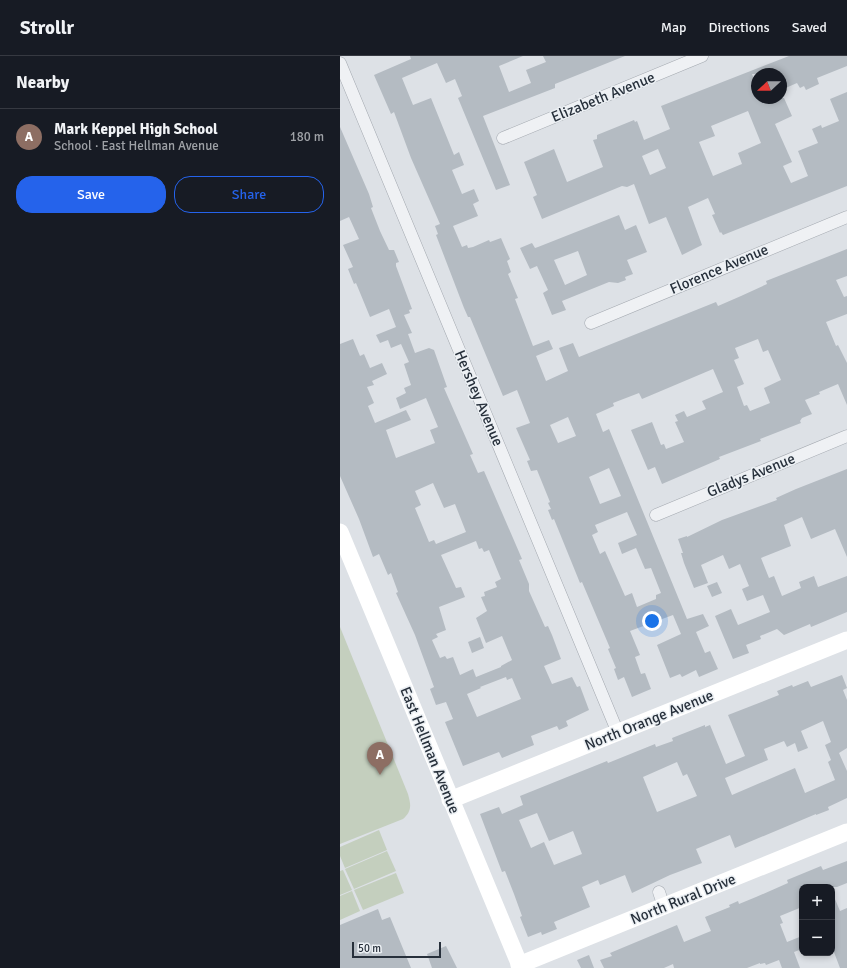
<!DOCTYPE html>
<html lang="en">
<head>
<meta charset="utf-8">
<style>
	:root { --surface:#171b24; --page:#242831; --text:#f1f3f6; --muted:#9ea1a6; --line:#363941; --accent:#2563eb }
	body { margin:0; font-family:Signika,sans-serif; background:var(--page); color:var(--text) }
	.controls { position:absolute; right:12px; bottom:12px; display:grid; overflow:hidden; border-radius:8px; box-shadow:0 2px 6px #0003 }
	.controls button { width:36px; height:36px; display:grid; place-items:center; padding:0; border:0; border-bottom:1px solid var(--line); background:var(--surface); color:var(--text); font:20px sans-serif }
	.compass { position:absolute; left:411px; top:12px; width:36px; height:36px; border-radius:50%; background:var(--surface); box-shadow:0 2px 6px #0003; rotate:248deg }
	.scale { position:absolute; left:12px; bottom:10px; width:89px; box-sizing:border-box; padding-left:4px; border:2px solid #27303b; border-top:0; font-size:11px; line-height:14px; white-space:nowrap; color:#27303b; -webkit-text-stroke:3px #ecf0f4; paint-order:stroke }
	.you { position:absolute; left:312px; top:565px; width:14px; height:14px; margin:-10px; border:3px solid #fff; border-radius:50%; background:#1a73e8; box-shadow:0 0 0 6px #1a73e833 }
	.badge { display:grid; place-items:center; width:26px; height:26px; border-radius:50%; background:var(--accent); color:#fff; font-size:13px; font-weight:700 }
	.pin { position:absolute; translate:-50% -33px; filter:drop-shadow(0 1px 2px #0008) }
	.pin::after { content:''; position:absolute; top:21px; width:14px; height:12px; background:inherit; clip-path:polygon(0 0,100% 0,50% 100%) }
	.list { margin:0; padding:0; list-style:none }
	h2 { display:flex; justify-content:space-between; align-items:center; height:52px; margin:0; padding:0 16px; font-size:17px }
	h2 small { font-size:13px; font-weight:400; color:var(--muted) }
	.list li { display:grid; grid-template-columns:26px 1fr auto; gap:12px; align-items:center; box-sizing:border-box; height:56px; padding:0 16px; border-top:1px solid var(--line) }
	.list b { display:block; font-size:15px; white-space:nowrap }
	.list p { margin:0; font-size:13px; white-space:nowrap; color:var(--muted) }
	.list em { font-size:13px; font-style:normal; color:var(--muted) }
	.actions { display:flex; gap:8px; padding:12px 16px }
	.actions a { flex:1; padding:9px 0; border:1px solid var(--accent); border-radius:16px; text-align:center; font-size:14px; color:var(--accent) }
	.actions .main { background:var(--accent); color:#fff }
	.map { position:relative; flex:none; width:507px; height:912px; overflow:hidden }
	header { display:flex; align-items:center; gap:24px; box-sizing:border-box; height:56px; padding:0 20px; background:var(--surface); border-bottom:1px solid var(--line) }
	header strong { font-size:19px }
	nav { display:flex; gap:22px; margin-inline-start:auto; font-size:14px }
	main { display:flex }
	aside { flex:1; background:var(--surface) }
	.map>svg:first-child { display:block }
</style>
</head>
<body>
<header>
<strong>Strollr</strong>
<nav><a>Map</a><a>Directions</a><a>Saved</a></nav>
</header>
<main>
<aside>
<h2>Nearby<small></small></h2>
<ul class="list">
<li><span class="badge" style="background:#8d6e63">A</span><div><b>Mark Keppel High School</b><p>School · East Hellman Avenue</p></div><em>180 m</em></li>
</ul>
<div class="actions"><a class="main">Save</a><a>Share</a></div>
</aside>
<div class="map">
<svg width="507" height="912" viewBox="0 0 507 912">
	<rect width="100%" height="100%" fill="#dde1e6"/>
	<g fill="#c4cfbe">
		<path d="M 0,571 L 68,738 C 71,749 72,755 63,763 L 0,788 Z"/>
		<polygon points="39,774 47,794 5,812 0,800 0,791"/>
		<polygon points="47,795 56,815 14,833 5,813"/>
		<polygon points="3,814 12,834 0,839 0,815"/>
		<polygon points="56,817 64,837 23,854 14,834"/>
		<polygon points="12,835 20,855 0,864 0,840"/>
	</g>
	<g fill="#b4bbc2" fill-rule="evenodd">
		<path d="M 70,0 L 183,0 L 159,10 L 169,36 L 191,27 L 186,14 L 206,6 L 203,0 L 285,0 L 215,28 L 215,32 L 143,60 L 170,129 L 156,134 L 118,42 L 122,40 L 115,23 L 106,27 L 97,7 L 62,22 L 73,49 L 91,42 L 114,99 L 119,96 L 124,109 L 112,114 L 122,138 L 134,133 L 139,145 L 133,148 L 138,160 L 113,170 L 122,191 L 127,189 L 128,192 L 133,191 L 149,184 L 150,186 L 161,182 L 170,203 L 167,205 L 171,216 L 168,218 L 178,242 L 175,243 L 193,290 L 209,284 L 213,293 L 196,300 L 206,325 L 228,315 L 219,292 L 233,287 L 239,301 L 376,246 L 378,250 L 401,240 L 427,228 L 426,225 L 507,193 L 507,220 L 496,224 L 504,241 L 507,240 L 507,258 L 486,266 L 496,290 L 498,289 L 507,307 L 507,349 L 498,328 L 479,336 L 480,338 L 465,344 L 472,358 L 462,362 L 460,365 L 461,367 L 420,383 L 421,385 L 379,401 L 380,403 L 322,428 L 315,411 L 308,414 L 291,374 L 312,366 L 321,389 L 324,388 L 326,393 L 344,386 L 335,366 L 338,365 L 335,359 L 344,355 L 347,361 L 366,353 L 362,345 L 383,336 L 373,313 L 302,343 L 299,337 L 273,347 L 274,350 L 256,358 L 263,376 L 269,373 L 347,563 L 363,558 L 369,570 L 356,576 L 365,597 L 370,595 L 378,613 L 359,621 L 356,614 L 342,621 L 340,618 L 330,622 L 317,589 L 341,578 L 333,559 L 290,575 L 300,599 L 295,601 L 301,618 L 305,617 L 311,633 L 292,641 L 284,621 L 278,624 L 274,613 L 276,612 L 268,593 L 270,592 L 242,526 L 240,527 L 214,463 L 212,464 L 208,454 L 211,453 L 208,447 L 210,446 L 197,414 L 191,415 L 187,405 L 190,404 L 176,372 L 190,367 L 177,334 L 163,340 L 130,261 L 128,261 L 124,252 L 96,179 L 98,178 L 95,170 L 100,168 L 71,102 L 54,56 L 51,58 L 34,19 L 71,3 ZM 418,283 L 423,296 L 428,294 L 441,324 L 424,332 L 430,347 L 410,355 L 407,349 L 404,350 L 397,331 L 404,328 L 394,304 L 399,302 L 395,292 ZM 228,361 L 236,380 L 218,387 L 210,369 ZM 269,412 L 281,440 L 260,448 L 249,421 ZM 287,456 L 297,479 L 278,487 L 282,498 L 296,492 L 305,513 L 311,512 L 321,537 L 316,539 L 316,543 L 297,551 L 292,537 L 285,540 L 265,495 L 260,498 L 252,479 L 258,476 L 255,469 Z"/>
		<path d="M 449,0 L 507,0 L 507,10 L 477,22 L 479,28 L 466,34 L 464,30 L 460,32 L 457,27 L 441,34 L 441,18 L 412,18 L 417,31 L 417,42 L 444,42 L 452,60 L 435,68 L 452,106 L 443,110 L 451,127 L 468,120 L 458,95 L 478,87 L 472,73 L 481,69 L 482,72 L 499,65 L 490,43 L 507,36 L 507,130 L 383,179 L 381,176 L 380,177 L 372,159 L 375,158 L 368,142 L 348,151 L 362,189 L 342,199 L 326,161 L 309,168 L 294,128 L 287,131 L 282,130 L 202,163 L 193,141 L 197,139 L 184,106 L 214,93 L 227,126 L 263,111 L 253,84 L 257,83 L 257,79 L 294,64 L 295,66 L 297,65 L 304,84 L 330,73 L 321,50 ZM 408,55 L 421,87 L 398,97 L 402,108 L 373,120 L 359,86 L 375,80 L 371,70 ZM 318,93 L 326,112 L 310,119 L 302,100 Z"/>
		<path d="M 0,71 L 29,138 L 33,151 L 31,152 L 40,175 L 49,194 L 54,194 L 59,206 L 56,207 L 56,210 L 72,253 L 69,254 L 70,257 L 64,259 L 72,277 L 68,278 L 75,297 L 89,292 L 94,294 L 107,331 L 104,332 L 133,398 L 130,399 L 138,417 L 144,415 L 182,503 L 179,504 L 189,528 L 189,535 L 205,571 L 208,570 L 212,579 L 221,603 L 204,610 L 212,628 L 232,621 L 237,631 L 240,630 L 249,654 L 226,665 L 228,670 L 219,674 L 217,670 L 191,680 L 194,689 L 162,702 L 159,696 L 123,710 L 105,666 L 113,663 L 106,646 L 96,649 L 90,633 L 94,631 L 75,579 L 56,537 L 58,536 L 51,517 L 48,519 L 39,498 L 33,501 L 19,463 L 0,420 L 0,288 L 13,283 L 20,300 L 24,298 L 30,312 L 42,307 L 47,318 L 32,325 L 34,329 L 27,331 L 34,347 L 28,350 L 35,367 L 66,354 L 71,364 L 46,374 L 56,402 L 95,387 L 90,374 L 98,371 L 86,342 L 60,353 L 56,342 L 66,337 L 64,332 L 71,329 L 64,308 L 69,306 L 61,288 L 51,292 L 48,284 L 40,287 L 36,279 L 56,271 L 49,253 L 30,261 L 16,227 L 14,228 L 8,213 L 13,211 L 3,189 L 19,183 L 9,161 L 0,165 ZM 93,427 L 104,452 L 115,448 L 126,476 L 96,488 L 94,484 L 89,486 L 75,452 L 81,449 L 75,435 ZM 136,485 L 139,493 L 142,492 L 144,496 L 149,494 L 161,523 L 155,526 L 157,531 L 144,536 L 145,540 L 141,541 L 147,555 L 136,562 L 146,587 L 162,580 L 172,604 L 161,610 L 161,611 L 136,621 L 133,613 L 120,619 L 113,601 L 107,603 L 105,600 L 100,602 L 92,584 L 98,581 L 96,578 L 106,574 L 99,551 L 125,541 L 121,531 L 116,532 L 101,499 ZM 166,621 L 167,624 L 172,622 L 181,643 L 137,661 L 127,638 L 141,632 L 140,631 Z"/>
		<path d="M 279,159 L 285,174 L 296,169 L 307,196 L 287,204 L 293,218 L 285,221 L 286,224 L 278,227 L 269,226 L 222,245 L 226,254 L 212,259 L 203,237 L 208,234 L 197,210 L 190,213 L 180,192 L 192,187 L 195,192 L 198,191 ZM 238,195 L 247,219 L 225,229 L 214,204 Z"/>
		<polygon points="507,413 507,501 495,473 471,483 462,461 444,469 451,490 421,502 429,522 434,520 442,540 461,532 459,526 474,520 478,531 507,520 507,556 471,571 470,568 444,579 437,573 420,580 421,583 406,589 409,597 393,603 375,560 391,553 398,569 430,556 423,539 407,545 402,533 409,530 400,508 389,513 383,499 361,509 368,527 354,532 344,507 341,497 343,497 338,483 347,480 347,481 382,464 437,444 436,442 456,433"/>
		<polygon points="377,526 382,537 372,541 367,530"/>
		<polygon points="140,581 144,592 132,597 128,586"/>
		<path d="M 502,619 L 507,632 L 503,634 L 507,644 L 507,692 L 499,697 L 507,715 L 507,742 L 488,751 L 489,754 L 476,759 L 476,758 L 395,792 L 390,779 L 356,793 L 362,807 L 330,819 L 292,837 L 285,819 L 260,829 L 258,824 L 242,831 L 250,851 L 214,866 L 217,873 L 202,879 L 201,876 L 188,881 L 180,861 L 182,860 L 174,838 L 165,815 L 162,816 L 140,758 L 159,751 L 162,758 L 183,749 L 180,740 L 267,705 L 268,707 L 315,688 L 316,691 L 333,685 L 332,682 L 365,669 L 365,671 L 370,669 L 386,708 L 405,700 L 388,659 L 439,639 L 437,635 L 452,629 L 453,631 L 468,625 L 471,631 ZM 483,665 L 491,686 L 485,689 L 491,704 L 488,706 L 495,724 L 465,737 L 455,712 L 392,739 L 385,722 L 428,704 L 424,693 L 444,685 L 447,691 L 455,687 L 458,696 L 468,692 L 461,675 ZM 337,706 L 343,720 L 347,718 L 357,740 L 317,756 L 303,721 ZM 197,757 L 209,785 L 233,775 L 242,798 L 214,809 L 204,786 L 191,792 L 179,764 Z"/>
		<polygon points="507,805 507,827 497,831 462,831 462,851 440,860 443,867 440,868 447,886 462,880 462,893 454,896 460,912 442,912 439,904 426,909 425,907 420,908 420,907 407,912 334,912 333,908 324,912 264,912 260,904 272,900 270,897 337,869 344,886 371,875 365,861 390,851 389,849 398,845 399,848 416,841 448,827 447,824 481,810 483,814"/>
		<polygon points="492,836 500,855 507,852 507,912 500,912 492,891"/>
		<polygon points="38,853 42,864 50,861 71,912 0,912 0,869"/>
		<polygon points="106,890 117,912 92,912 87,898"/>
		<polygon points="249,899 254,912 241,912 237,904"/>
	</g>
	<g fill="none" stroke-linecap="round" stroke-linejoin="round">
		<defs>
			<g id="street">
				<polyline points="0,7 278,677"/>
				<polyline points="163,82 362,0"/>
				<polyline points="251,267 507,161"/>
				<polyline points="316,459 507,380"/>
				<polyline points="319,836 324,851"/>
			</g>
		</defs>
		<use href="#street" stroke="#a3a8af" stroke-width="13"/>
		<use href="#street" stroke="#eff1f4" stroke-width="12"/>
		<g stroke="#fff" stroke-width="17">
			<polyline points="0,476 181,912"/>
			<polyline points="110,744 507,584"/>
			<polyline points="179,909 507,776"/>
		</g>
	</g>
	<g text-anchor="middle" stroke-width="3" stroke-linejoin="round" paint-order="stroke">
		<g font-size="15" fill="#27303b" stroke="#ecf0f4">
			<text transform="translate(263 41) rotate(-22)" y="5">Elizabeth Avenue</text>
			<text transform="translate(379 213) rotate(-23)" y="5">Florence Avenue</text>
			<text transform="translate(139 342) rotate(67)" y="5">Hershey Avenue</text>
			<text transform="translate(411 419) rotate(-22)" y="5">Gladys Avenue</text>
			<text transform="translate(309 664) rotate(-22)" y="5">North Orange Avenue</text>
			<text transform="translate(90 694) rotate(68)" y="5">East Hellman Avenue</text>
			<text transform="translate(343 843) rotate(-22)" y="5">North Rural Drive</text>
		</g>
	</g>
</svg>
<div class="controls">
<button>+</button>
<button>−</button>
</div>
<svg class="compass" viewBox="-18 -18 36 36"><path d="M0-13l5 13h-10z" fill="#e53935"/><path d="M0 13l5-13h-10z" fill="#9ea1a6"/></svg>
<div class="scale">50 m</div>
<div class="you"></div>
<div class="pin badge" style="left:40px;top:719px;background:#8d6e63">A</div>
</div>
</main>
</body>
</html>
